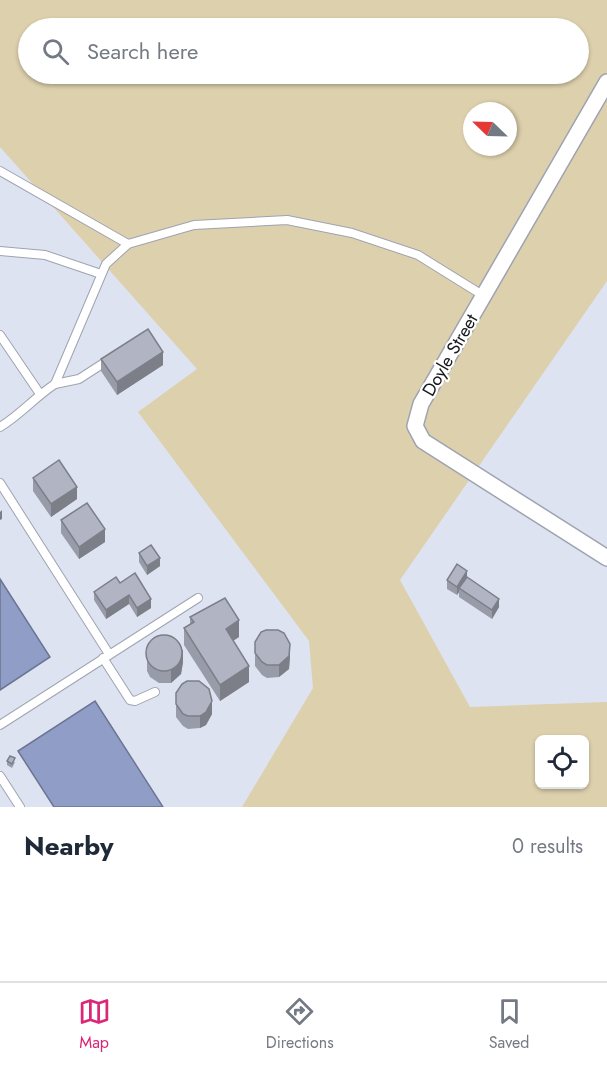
<!DOCTYPE html>
<html lang="en">
<head>
<meta charset="utf-8">
<style>
	:root { --surface:#fff; --page:#f6f6f7; --text:#1f2937; --muted:#747a83; --line:#e0e1e3; --accent:#db2777 }
	body { margin:0; font-family:Jost,sans-serif; background:var(--page); color:var(--text) }
	.controls { position:absolute; right:18px; bottom:18px; display:grid; overflow:hidden; border-radius:9px; box-shadow:0 2px 4px #0004 }
	.controls button { width:54px; height:54px; display:grid; place-items:center; padding:0; border:0; border-bottom:2px solid var(--line); background:var(--surface); color:var(--text); font:30px sans-serif }
	.compass { position:absolute; left:463px; top:102px; width:54px; height:54px; border-radius:50%; background:var(--surface); box-shadow:0 2px 4px #0004; rotate:293deg }
	.list { margin:0; padding:0; list-style:none }
	h2 { display:flex; justify-content:space-between; align-items:center; height:78px; margin:0; padding:0 24px; font-size:26px }
	h2 small { font-size:20px; font-weight:400; color:var(--muted) }
	.icon { flex:none; width:33px; height:33px; fill:none; stroke:currentColor; stroke-width:2; stroke-linecap:round; stroke-linejoin:round }
	.map { position:relative; flex:none; width:607px; height:807px; overflow:hidden }
	.search { position:absolute; background:var(--surface); box-shadow:0 2px 4px #0004; left:18px; right:18px; top:18px; height:66px; display:flex; align-items:center; gap:15px; box-sizing:border-box; padding:0 21px; border-radius:33px; color:var(--muted); font-size:22px }
	.sheet { height:174px; background:var(--surface) }
	nav { display:flex; justify-content:space-around; align-items:center; box-sizing:border-box; height:84px; border-top:2px solid var(--line); background:var(--surface); font-size:16px; color:var(--muted) }
	nav a { display:grid; justify-items:center; gap:3px }
	nav .on { color:var(--accent) }
	.map>svg:first-child { display:block }
</style>
</head>
<body>
<div class="map">
<svg width="607" height="807" viewBox="0 0 607 807">
	<rect width="100%" height="100%" fill="#dee3f1"/>
	<path fill="#ddd0ad" fill-rule="evenodd" d="M 0,0 L 607,0 L 607,281 L 400,580 L 470,707 L 607,702 L 607,807 L 242,807 L 313,688 L 309,641 L 138,412 L 197,369 L 0,147 ZM 28,28 L 578,28 L 578,74 L 28,74 ZM 472,111 L 508,111 L 508,147 L 472,147 ZM 540,740 L 584,740 L 584,784 L 540,784 Z"/>
	<g fill="#909dc7" stroke="#6b7594" stroke-width="1.5">
		<polygon points="0,579 50,657 0,690"/>
		<polygon points="95,701 163,807 54,807 18,751"/>
	</g>
	<g fill="none" stroke-linecap="round" stroke-linejoin="round">
		<defs>
			<g id="service">
				<polyline points="0,171 128,244"/>
				<polyline points="0,251 45,255 101,274"/>
				<polyline points="0,335 40,394"/>
				<polyline points="55,384 79,379 110,359"/>
				<path d="M 0,427 C 20,415 35,397 55,384 L 106,264 L 128,244 L 194,225 L 287,220 L 352,233 L 418,255 L 484,296"/>
				<polyline points="0,483 109,654"/>
				<polyline points="103,658 130,700 135,701 155,692"/>
				<polyline points="0,725 198,598"/>
				<polyline points="0,776 20,807"/>
			</g>
			<polyline id="minor" points="607,82 421,404 415,426 423,441 607,558"/>
		</defs>
		<use href="#service" stroke="#9fa3b0" stroke-width="10"/>
		<use href="#minor" stroke="#9fa3b0" stroke-width="18"/>
		<use href="#service" stroke="#fff" stroke-width="8"/>
		<use href="#minor" stroke="#fff" stroke-width="15"/>
	</g>
	<g fill="#989ca8">
		<polygon points="101,359 163,365 117,395 101,371"/>
		<polygon points="33,478 77,499 51,517 33,491"/>
		<polygon points="61,520 105,542 79,559 61,533"/>
		<polygon points="139,553 160,566 147,575 139,562"/>
		<polygon points="467,577 499,607 492,619 459,597 459,592 457,595 447,589 447,580"/>
		<polygon points="120,583 151,608 137,617 129,604 106,619 94,600 94,592"/>
		<polygon points="190,617 239,637 233,641 249,682 220,701 184,645 184,628 190,624"/>
		<polygon points="255,642 290,656 289,669 279,677 267,678 262,675 255,666"/>
		<polygon points="147,647 183,662 181,674 171,683 159,683 150,677 147,671"/>
		<polygon points="176,693 212,714 206,725 200,728 188,729 183,726 176,717"/>
		<polygon points="7,761 15,762 12,768 7,765"/>
	</g>
	<g fill="#7c7f88">
		<polygon points="163,352 163,365 117,395 117,382"/>
		<polygon points="77,487 77,499 51,517 51,504"/>
		<polygon points="2,510 2,519 0,520 0,512"/>
		<polygon points="105,529 105,542 79,559 79,547"/>
		<polygon points="160,558 160,566 147,575 147,566"/>
		<polygon points="467,571 467,580 459,588 459,592 457,595 457,587"/>
		<polygon points="129,595 129,604 106,619 106,610"/>
		<polygon points="151,599 151,608 137,617 137,608"/>
		<polygon points="499,599 499,607 492,619 492,610"/>
		<polygon points="239,620 239,637 226,645 226,629"/>
		<polygon points="290,644 290,656 289,669 279,677 279,665"/>
		<polygon points="183,649 183,662 181,674 171,683 171,670"/>
		<polygon points="249,666 249,682 220,701 220,685"/>
		<polygon points="212,701 212,714 206,725 200,728 200,716"/>
	</g>
	<g fill="#b1b5c3" stroke="#7c7f88" stroke-width="1.5">
		<polygon points="148,329 163,352 117,382 101,359"/>
		<polygon points="59,460 77,487 51,504 33,478"/>
		<polygon points="87,503 105,529 79,547 61,520"/>
		<polygon points="151,545 160,558 147,566 139,553"/>
		<polygon points="457,564 467,571 457,587 447,580"/>
		<polygon points="135,573 151,599 137,608 129,595 106,610 94,592 116,577 120,583"/>
		<polygon points="467,577 499,599 492,610 459,588"/>
		<polygon points="225,598 239,620 226,629 249,666 220,685 184,628 194,622 190,617"/>
		<polygon points="266,630 278,630 284,633 290,644 289,656 279,665 267,665 262,662 255,653 255,642 261,632"/>
		<circle cx="164" cy="653" r="18"/>
		<polygon points="187,681 199,681 209,689 212,701 206,712 200,716 188,716 183,714 176,704 176,693 182,684"/>
		<polygon points="10,756 15,758 12,764 7,761"/>
	</g>
	<g text-anchor="middle" stroke-width="4.5" stroke-linejoin="round" paint-order="stroke">
		<g font-size="18" fill="#16181d" stroke="#fff">
			<text transform="translate(450 355) rotate(-60)" y="6">Doyle Street</text>
		</g>
	</g>
</svg>
<div class="controls">
<button><svg class="icon" aria-label="locate" viewBox="0 0 24 24"><circle cx="12" cy="12" r="6"/><path d="M12 2v4M12 18v4M2 12h4M18 12h4"/></svg></button>
</div>
<svg class="compass" viewBox="-18 -18 36 36"><path d="M0-13l5 13h-10z" fill="#e53935"/><path d="M0 13l5-13h-10z" fill="#747a83"/></svg>
<div class="search"><svg class="icon" aria-label="search" viewBox="0 0 24 24"><circle cx="10" cy="10" r="6"/><path d="M15 15l6 6"/></svg>Search here</div>
</div>
<section class="sheet">
<h2>Nearby<small>0 results</small></h2>
<ul class="list">
</ul>
</section>
<nav>
<a class="on"><svg class="icon" aria-label="map" viewBox="0 0 24 24"><path d="M3 6l6-2 6 2 6-2v14l-6 2-6-2-6 2zM9 4v14M15 6v14"/></svg>Map</a>
<a><svg class="icon" aria-label="directions" viewBox="0 0 24 24"><path d="M12 3l9 9-9 9-9-9zM9 14v-3h6M13 9l2 2-2 2"/></svg>Directions</a>
<a><svg class="icon" aria-label="saved" viewBox="0 0 24 24"><path d="M7 4h10v16l-5-4-5 4z"/></svg>Saved</a>
</nav>
</body>
</html>
